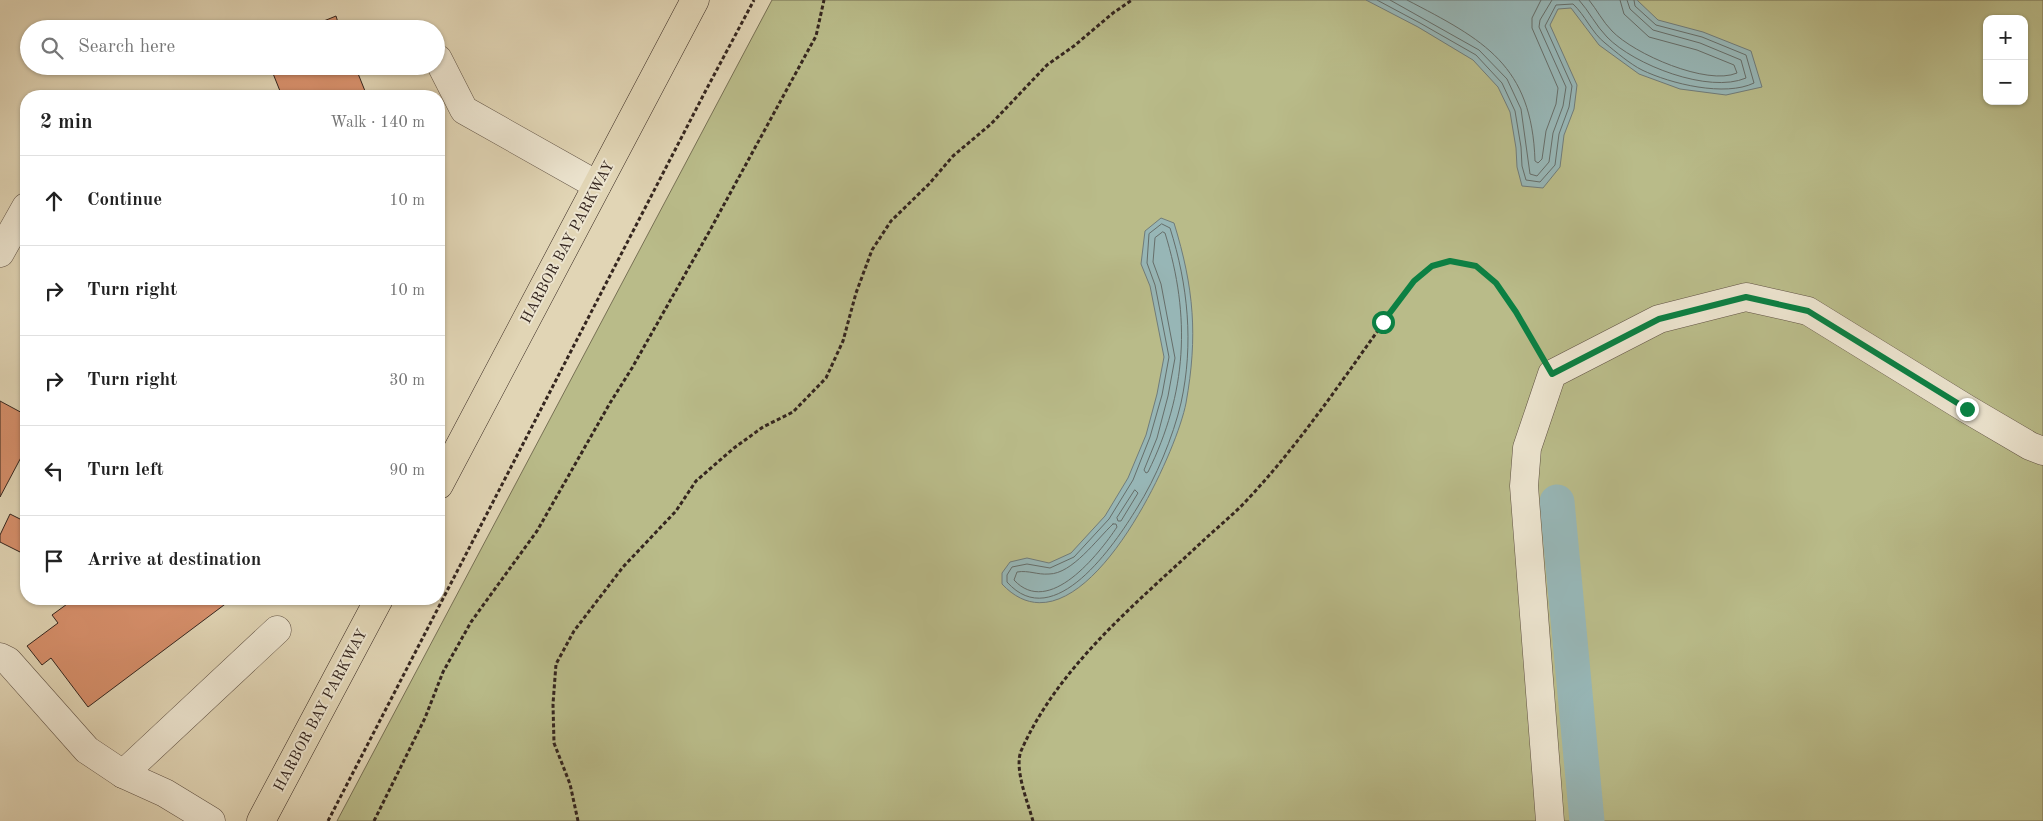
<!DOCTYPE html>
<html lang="en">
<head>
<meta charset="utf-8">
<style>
	:root { --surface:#fff; --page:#f6f6f6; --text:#222; --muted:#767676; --line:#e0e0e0 }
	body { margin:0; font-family:"Old Standard TT",serif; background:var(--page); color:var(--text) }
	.controls { position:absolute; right:15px; top:15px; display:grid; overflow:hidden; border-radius:10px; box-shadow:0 1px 4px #0004 }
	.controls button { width:45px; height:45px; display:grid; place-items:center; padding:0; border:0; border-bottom:1px solid var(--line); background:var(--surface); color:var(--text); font:25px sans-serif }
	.stop { position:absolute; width:15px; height:15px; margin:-11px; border:4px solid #0b8043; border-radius:50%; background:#fff }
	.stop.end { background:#0b8043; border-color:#fff; box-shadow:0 1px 5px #0008 }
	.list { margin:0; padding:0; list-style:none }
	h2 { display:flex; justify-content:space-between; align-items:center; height:65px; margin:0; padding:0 20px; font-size:21px }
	h2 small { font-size:16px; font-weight:400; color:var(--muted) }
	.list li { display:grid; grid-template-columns:32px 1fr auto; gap:15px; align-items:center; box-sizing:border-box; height:90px; padding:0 20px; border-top:1px solid var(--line) }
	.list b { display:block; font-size:19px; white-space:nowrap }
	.list em { font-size:16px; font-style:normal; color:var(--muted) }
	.icon { flex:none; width:28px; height:28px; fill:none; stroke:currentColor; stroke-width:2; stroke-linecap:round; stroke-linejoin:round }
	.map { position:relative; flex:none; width:2043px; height:821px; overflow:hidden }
	.search { position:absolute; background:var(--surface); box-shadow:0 1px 4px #0004; left:20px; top:20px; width:425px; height:55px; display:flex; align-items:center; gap:12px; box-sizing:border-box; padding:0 18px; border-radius:28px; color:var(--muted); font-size:19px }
	.panel { position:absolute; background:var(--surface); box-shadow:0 1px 4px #0004; left:20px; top:90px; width:425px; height:515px; border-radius:20px }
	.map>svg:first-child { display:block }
</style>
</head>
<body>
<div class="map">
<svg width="2043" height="821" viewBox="0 0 2043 821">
	<rect width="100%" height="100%" fill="#e1d5b5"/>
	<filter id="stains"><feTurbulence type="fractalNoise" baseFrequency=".004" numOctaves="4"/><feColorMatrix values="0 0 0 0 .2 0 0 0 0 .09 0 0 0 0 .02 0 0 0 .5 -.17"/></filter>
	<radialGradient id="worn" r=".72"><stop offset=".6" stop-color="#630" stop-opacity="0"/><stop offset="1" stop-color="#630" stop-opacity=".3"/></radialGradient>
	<path fill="#b9bb89" stroke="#777054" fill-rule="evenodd" d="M 772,0 L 2043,0 L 2043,821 L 337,821 ZM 1987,19 L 2024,19 L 2024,101 L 1987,101 Z"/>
	<g fill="#97b6b6" stroke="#707c7a">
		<polygon points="1366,0 1637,0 1658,20 1703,32 1751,51 1762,87 1726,95 1680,89 1639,74 1599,45 1571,8 1558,9 1550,25 1577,85 1574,109 1564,135 1560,167 1543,188 1522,186 1517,167 1516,148 1510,112 1498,87 1473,60 1418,27"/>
		<path d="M 1161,218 L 1174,223 C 1194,288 1198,336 1186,403 C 1175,460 1078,665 1002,584 L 1002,573 L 1010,562 L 1027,558 L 1049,563 L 1071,553 L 1105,516 L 1128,478 L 1146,435 L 1157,394 L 1164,357 L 1150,286 L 1141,264 L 1145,231 Z"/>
	</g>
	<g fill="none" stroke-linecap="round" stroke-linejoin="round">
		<g stroke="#666e6a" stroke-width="1">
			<path d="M 1377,0 L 1420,23 L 1476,55 L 1502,83 L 1515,111 L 1521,147 L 1522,166 L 1526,180 L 1540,182 L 1555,165 L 1559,134 L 1569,107 L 1572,86 L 1545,26 L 1556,5 L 1573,4 C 1585,15 1592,33 1605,43 C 1616,52 1630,64 1642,70 C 1671,84 1725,97 1754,83 L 1746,55 L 1702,37 L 1656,25 L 1635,6 L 1634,0"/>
			<polyline points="1390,0 1479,50 1507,79 1521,109 1530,174 1537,176 1549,162 1553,133 1563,106 1566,87 1539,27 1540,20 1552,0"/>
			<path d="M 1407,0 C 1484,40 1532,65 1535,161 L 1538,163 L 1542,159 L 1546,131 L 1556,104 L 1558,88 L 1532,28 L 1532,18 L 1541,0"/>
			<path d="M 1579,0 C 1589,11 1596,26 1607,37 C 1634,65 1709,94 1746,78 L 1741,60 L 1700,43 L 1653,30 L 1630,9 L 1627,0"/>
			<path d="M 1589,0 C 1597,10 1603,22 1612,31 C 1634,54 1707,86 1737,73 L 1734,65 L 1697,50 L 1649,37 L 1624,14 L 1620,0"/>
			<path d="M 1162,224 L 1170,228 C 1188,285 1194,344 1181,403 C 1173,437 1156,478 1137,508 C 1115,544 1054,635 1007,582 L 1007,575 L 1012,567 L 1027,564 L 1050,568 L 1074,557 L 1109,519 L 1133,480 L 1150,437 L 1162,395 L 1169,357 L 1155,285 L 1147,263 L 1149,234 Z"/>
			<path d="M 1163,232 L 1165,233 C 1191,317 1187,393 1148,472 L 1146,473 L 1144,470 L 1157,438 L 1168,396 L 1175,358 L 1161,284 L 1153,262 L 1155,238 Z"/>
			<polygon points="1135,490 1138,493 1121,521 1118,521 1117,518"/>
			<path d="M 1113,524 L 1116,524 L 1117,527 C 1099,554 1049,618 1014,580 L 1017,572 C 1029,570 1037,575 1049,574 C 1072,574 1097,539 1113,524 Z"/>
		</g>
		<polyline stroke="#97b6b6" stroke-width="35" points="1557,502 1587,821"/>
	</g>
	<g fill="#d7906c" stroke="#35261f">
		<polygon points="336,16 340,29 304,29"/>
		<polygon points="270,66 355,66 367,96 282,96"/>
		<polygon points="0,401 26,415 26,448 0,497"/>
		<polygon points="10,514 26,522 26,555 0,542 0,535"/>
		<polygon points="74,599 232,599 88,707 51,658 42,665 27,646 58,623 52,615"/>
	</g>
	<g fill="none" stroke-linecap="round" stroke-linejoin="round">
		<defs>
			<g id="minor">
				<polyline points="438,59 464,110 597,185"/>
				<polyline points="0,253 26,207"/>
				<polyline points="0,657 8,661 87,750 123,774 165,793 211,821"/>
				<polyline points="123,774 277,630"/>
				<polyline points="1550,821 1524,486 1527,448 1552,374 1659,319 1746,297 1808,311 1967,409 2030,446 2043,451"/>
			</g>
			<g id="major">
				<polyline points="439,485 695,0"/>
				<polyline points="261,821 379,599"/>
			</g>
		</defs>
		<use href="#minor" stroke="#605244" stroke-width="29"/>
		<use href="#major" stroke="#35261f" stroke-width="29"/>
		<g stroke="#35261f" stroke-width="3" stroke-dasharray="4 2.5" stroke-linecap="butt">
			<polyline points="328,821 705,92 754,0"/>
			<polyline points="374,821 425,718 443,672 471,622 537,531 610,403 632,368 709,232 816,36 824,0"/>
			<polyline points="578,821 570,784 554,743 553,704 556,664 574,631 623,567 676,511 696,481 734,448 763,427 793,412 826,378 843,341 856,293 872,250 891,221 929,184 953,156 991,124 1047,65 1074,46 1113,13 1132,0"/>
			<path d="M 1033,821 C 1028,803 1014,769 1021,751 C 1059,665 1138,602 1205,539 C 1219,526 1234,514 1247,500 C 1310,433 1359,354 1414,281 C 1420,276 1426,269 1432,266 C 1444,260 1461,261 1474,265 C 1495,273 1527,328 1537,348"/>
		</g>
		<use href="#minor" stroke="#ece4cf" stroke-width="28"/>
		<use href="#major" stroke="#e1d5b5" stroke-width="28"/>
	</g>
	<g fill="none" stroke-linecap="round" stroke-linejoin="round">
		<polyline stroke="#0b8043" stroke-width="6" points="1383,322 1414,281 1432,266 1450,261 1476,266 1496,283 1516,312 1552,374 1659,319 1746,297 1808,311 1967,409"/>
	</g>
	<g text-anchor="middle" stroke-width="4" stroke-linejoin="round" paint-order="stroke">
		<g font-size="15" fill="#35261f" stroke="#ece4cf">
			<text transform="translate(567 242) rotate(-62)" y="5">HARBOR BAY PARKWAY</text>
			<text transform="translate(320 710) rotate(-62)" y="5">HARBOR BAY PARKWAY</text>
		</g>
	</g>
	<rect width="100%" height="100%" filter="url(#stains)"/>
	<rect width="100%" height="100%" fill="url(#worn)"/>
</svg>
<div class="controls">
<button>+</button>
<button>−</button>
</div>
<div class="stop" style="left:1383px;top:322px"></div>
<div class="stop end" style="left:1967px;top:409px"></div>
<div class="search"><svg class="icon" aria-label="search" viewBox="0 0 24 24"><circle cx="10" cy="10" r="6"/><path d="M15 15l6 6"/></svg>Search here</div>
<section class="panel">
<h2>2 min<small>Walk · 140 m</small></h2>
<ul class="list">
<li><svg class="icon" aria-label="ahead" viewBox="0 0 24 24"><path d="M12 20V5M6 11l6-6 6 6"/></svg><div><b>Continue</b></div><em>10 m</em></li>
<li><svg class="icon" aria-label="right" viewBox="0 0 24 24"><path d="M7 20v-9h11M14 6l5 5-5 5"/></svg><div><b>Turn right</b></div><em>10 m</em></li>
<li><svg class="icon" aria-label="right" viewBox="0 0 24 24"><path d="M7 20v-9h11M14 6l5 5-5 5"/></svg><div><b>Turn right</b></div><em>30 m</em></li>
<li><svg class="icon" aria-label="left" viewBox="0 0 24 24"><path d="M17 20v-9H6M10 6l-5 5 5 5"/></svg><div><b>Turn left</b></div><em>90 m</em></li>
<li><svg class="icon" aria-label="arrive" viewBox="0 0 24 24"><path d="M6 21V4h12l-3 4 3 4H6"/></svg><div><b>Arrive at destination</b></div></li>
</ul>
</section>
</div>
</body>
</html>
